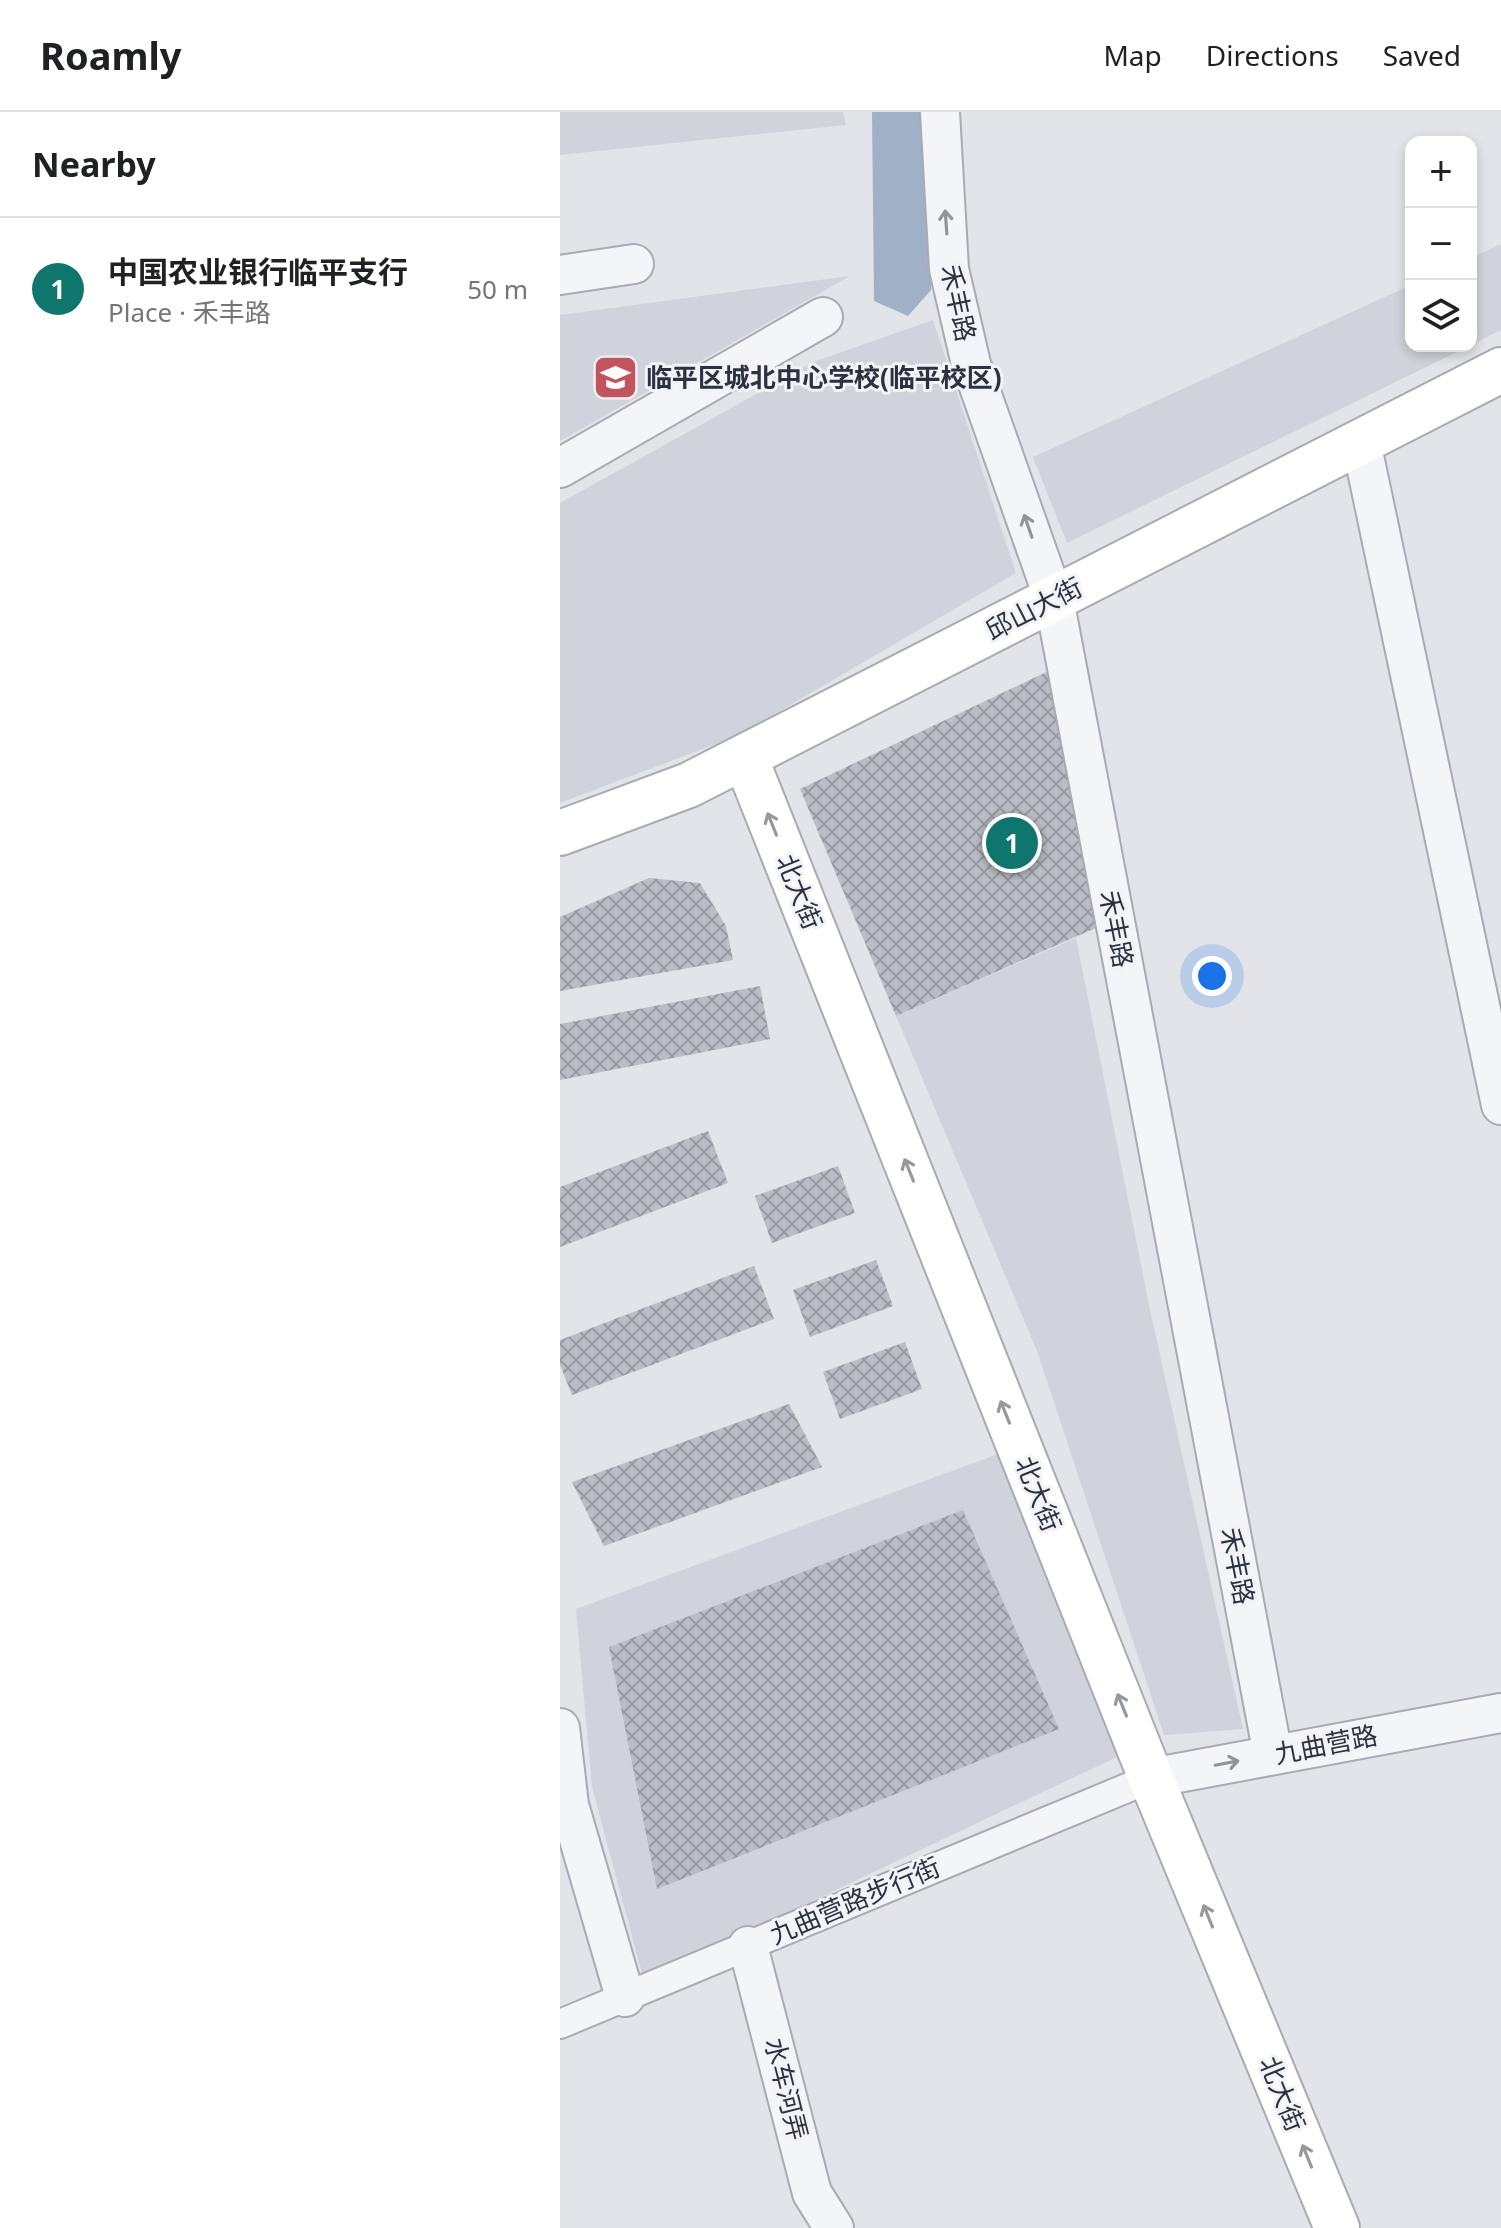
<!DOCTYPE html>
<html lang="en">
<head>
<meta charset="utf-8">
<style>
	:root { --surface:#fff; --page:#f2f2f2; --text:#202124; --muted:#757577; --line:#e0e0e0; --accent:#0f766e }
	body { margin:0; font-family:"Noto Sans","Noto Sans SC",sans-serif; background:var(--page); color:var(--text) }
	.controls { position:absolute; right:24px; top:24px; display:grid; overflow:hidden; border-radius:16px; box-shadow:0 4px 12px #0003 }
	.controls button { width:72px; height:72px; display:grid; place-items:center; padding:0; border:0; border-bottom:2px solid var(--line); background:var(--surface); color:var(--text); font:40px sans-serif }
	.you { position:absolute; left:652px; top:864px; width:28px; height:28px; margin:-20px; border:6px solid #fff; border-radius:50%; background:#1a73e8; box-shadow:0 0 0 12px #1a73e833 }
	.badge { display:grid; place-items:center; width:52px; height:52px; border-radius:50%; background:var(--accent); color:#fff; font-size:26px; font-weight:700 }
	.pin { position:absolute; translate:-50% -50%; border:4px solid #fff; box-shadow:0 2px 8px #0006 }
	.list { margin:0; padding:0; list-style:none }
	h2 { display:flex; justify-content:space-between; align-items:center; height:104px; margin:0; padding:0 32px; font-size:34px }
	h2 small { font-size:26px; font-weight:400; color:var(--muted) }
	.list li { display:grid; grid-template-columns:52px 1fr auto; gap:24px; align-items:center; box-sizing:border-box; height:144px; padding:0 32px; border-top:2px solid var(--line) }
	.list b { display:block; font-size:30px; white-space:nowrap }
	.list p { margin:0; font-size:26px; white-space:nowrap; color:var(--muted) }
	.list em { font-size:26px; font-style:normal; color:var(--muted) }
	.icon { flex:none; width:44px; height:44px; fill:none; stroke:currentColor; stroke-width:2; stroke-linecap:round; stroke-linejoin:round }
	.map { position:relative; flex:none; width:941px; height:2116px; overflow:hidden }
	header { display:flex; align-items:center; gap:48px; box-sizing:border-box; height:112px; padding:0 40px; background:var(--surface); border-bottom:2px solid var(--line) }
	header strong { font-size:38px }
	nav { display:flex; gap:44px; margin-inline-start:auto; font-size:28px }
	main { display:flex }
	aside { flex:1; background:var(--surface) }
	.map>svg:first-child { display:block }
</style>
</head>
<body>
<header>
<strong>Roamly</strong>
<nav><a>Map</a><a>Directions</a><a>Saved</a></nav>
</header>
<main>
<aside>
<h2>Nearby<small></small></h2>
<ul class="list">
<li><span class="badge">1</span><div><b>中国农业银行临平支行</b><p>Place · 禾丰路</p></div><em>50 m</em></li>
</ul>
</aside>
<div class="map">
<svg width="941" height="2116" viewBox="0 0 941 2116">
	<defs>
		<pattern id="building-cross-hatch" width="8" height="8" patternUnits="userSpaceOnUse" patternTransform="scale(2)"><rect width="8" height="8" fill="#babdc5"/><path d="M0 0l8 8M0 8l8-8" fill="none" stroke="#979aa1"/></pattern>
	</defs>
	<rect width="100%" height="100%" fill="#e2e4e9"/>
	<g fill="#d0d3db">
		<polygon points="0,0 283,0 286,13 0,43"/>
		<polygon points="941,132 941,218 911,233 911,146"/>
		<polygon points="290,164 0,329 0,203"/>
		<polygon points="851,173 851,234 909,234 507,431 473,345"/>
		<polygon points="373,208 456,461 177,624 0,691 0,391 256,249"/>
		<polygon points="516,826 590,1198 683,1617 604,1623 477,1239 336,904"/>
		<polygon points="438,1342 559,1644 84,1869 32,1675 16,1497"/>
	</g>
	<polygon fill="#a0b0c6" points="312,0 370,0 371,178 348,204 314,189"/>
	<g fill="url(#building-cross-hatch)">
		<polygon points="493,557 547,811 336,904 240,677"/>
		<polygon points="89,766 140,771 166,814 173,848 0,879 0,805"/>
		<polygon points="200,874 210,927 0,968 0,912"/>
		<polygon points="148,1019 168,1071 0,1135 0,1075"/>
		<polygon points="278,1054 295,1101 212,1131 195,1084"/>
		<polygon points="316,1148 333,1194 250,1225 233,1178"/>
		<polygon points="194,1154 214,1207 12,1283 0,1253 0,1228"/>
		<polygon points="345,1230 362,1277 280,1307 263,1260"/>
		<polygon points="229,1292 262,1355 44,1434 12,1370"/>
		<polygon points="403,1398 499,1617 97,1777 49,1535"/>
	</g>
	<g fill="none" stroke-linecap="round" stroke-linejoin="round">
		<defs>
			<polyline id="pedestrian" points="0,1912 591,1666"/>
			<g id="minor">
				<polyline points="380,0 389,157 411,252 494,487 713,1643"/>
				<polyline points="0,163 74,152"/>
				<polyline points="801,330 941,993"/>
				<polyline points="0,356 263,205"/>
				<polyline points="0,1616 9,1693 65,1885"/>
				<polyline points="591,1666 941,1601"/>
				<polyline points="188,1834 252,2081 274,2116"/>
			</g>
			<g id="secondary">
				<polyline points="185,645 591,1666 777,2116"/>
				<polyline points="0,721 129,673 941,258"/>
			</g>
		</defs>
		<use href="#pedestrian" stroke="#a8abb3" stroke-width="32"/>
		<use href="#minor" stroke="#a8abb3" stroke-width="42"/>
		<use href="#secondary" stroke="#a8abb3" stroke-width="48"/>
		<use href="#pedestrian" stroke="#f4f5f8" stroke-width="28"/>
		<use href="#minor" stroke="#f4f5f8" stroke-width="38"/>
		<use href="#secondary" stroke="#fff" stroke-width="44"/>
	</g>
	<defs><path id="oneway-shaft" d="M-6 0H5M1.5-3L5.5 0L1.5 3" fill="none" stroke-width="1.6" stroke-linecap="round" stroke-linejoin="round" transform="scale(2)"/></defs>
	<g stroke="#90949c">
		<use href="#oneway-shaft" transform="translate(386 110) rotate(-94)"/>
		<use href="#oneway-shaft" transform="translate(468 414) rotate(-109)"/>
		<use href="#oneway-shaft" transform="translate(667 1651) rotate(-11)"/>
	</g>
	<g stroke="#9698a0">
		<use href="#oneway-shaft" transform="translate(212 712) rotate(-112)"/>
		<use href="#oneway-shaft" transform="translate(349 1058) rotate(-112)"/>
		<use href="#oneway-shaft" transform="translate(445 1300) rotate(-112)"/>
		<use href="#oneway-shaft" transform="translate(562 1593) rotate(-112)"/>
		<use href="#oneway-shaft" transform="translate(648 1804) rotate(-112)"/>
		<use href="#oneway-shaft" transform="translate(747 2044) rotate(-112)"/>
	</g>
	<defs>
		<symbol id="school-square" viewBox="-11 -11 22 22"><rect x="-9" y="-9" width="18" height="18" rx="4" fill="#c3535d" stroke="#f1f3f7"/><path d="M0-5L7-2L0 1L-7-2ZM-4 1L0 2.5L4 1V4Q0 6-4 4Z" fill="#fff"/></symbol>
	</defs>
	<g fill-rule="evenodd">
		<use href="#school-square" x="30" y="240" width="51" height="51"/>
	</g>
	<g text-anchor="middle" stroke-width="6" stroke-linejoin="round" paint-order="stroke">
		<g font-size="26" fill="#2c3240" stroke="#f1f3f7">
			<text transform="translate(398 191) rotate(78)" y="9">禾丰路</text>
			<text transform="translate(474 497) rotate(-27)" y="9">邱山大街</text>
			<text transform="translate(239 780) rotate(68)" y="9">北大街</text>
			<text transform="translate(556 817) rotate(79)" y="9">禾丰路</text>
			<text transform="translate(478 1382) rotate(68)" y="9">北大街</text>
			<text transform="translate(677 1454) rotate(79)" y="9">禾丰路</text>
			<text transform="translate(766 1633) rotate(-11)" y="9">九曲营路</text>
			<text transform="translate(295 1789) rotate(-23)" y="9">九曲营路步行街</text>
			<text transform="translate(226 1977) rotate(76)" y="9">水车河弄</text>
			<text transform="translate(722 1982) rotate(68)" y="9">北大街</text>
		</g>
		<g font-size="26" font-weight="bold" fill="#2c3240" stroke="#f1f3f7" text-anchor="start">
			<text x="86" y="275">临平区城北中心学校(临平校区)</text>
		</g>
	</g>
</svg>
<div class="controls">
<button>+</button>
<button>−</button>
<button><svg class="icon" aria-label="layers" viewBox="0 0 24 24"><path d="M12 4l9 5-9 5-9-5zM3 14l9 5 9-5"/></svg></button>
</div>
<div class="you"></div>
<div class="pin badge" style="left:452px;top:731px">1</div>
</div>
</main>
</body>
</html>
